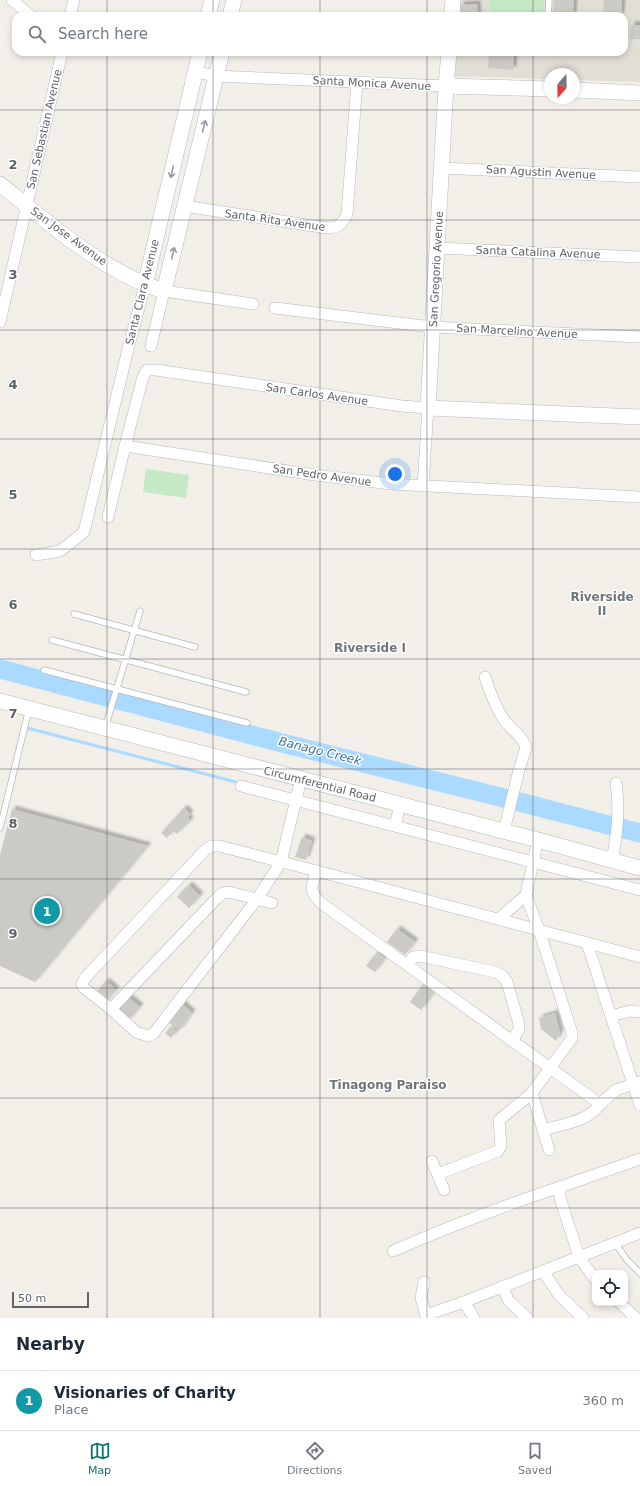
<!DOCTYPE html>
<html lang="en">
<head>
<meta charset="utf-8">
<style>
	:root { --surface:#fff; --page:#f2f2f3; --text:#1f2937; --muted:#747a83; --line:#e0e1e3; --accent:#0f766e }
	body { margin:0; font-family:"DejaVu Sans",sans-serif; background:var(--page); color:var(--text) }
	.controls { position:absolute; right:12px; bottom:12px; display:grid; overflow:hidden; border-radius:8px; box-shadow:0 2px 6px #0003 }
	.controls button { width:36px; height:36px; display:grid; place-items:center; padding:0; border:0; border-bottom:1px solid var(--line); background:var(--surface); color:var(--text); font:20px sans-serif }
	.compass { position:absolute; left:544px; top:68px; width:36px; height:36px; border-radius:50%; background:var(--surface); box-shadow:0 2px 6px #0003; rotate:200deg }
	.scale { position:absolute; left:12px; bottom:10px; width:77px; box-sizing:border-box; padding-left:4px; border:2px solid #5f6368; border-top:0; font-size:11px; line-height:14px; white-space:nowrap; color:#5f6368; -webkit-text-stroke:3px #fff; paint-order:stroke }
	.you { position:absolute; left:395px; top:474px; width:14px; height:14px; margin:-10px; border:3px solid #fff; border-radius:50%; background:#1a73e8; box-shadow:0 0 0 6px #1a73e833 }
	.badge { display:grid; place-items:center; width:26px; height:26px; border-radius:50%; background:var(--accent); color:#fff; font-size:13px; font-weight:700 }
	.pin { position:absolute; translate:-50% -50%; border:2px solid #fff; box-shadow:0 1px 4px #0006 }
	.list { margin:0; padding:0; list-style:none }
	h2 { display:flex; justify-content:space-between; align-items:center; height:52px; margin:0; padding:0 16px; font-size:17px }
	h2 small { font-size:13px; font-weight:400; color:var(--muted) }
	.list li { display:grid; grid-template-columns:26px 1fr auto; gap:12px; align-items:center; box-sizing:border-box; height:60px; padding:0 16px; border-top:1px solid var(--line) }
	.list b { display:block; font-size:15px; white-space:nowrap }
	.list p { margin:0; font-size:13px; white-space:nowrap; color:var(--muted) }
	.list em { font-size:13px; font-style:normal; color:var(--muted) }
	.icon { flex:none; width:22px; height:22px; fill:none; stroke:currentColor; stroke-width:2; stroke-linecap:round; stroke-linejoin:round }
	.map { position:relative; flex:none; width:640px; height:1318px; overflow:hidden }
	.search { position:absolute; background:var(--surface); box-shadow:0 2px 6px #0003; left:12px; right:12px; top:12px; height:44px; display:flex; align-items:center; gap:10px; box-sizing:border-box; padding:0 14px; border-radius:12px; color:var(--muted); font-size:15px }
	.sheet { height:112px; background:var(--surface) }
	nav { display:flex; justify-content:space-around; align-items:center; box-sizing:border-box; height:56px; border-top:1px solid var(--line); background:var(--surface); font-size:11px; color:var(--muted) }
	nav a { display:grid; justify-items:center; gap:2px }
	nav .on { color:var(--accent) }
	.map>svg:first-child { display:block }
</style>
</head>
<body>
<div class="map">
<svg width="640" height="1318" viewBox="0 0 640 1318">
	<defs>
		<filter id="shadow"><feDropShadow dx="3.5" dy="-3.5" stdDeviation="1" flood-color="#0004"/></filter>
	</defs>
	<rect width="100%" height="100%" fill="#f1efe8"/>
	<polygon fill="#e1ded6" points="460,0 640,0 640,82 574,80 574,74 550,74 550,79 455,76 456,52 624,52 624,16 459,16"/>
	<g fill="#c5e8c5">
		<polygon points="490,0 544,0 543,16 489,16"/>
		<polygon points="146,469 189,475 186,498 143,492"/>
	</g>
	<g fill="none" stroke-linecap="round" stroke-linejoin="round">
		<polyline stroke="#aadaff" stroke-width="3" points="27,728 240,783"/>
		<polyline stroke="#aadaff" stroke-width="19" points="0,669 290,745 488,794 640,833"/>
	</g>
	<g fill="#cccac5" filter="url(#shadow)">
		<polygon points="554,0 574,0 573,16 553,16"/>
		<polygon points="604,0 622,0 621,16 603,16"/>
		<polygon points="477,4 478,16 461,16 460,5"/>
		<polygon points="631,25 640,25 640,39 630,39"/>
		<polygon points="489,52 514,52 513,70 488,68"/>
		<polygon points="184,808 190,814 188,817 190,821 177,834 173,831 167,838 161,833"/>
		<polygon points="12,809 148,846 35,982 0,966 0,855"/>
		<polygon points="302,837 312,841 306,860 295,857"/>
		<polygon points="189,885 200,896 189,908 177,897"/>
		<polygon points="397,929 415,942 405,955 387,942"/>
		<polygon points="377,952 385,958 375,972 366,966"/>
		<polygon points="106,981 116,990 105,1003 95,994"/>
		<polygon points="424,983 435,991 421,1010 410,1002"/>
		<polygon points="128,997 140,1007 128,1021 116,1011"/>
		<polygon points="181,1003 192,1013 179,1031 167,1021"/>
		<polygon points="555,1013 560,1033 556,1041 541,1029 539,1018"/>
		<polygon points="172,1026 176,1032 171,1038 165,1033"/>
	</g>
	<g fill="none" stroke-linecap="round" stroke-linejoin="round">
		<defs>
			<g id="lane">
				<polyline points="548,16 549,0"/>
				<polyline points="74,614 195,647"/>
				<polyline points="52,640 246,692"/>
				<polyline points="44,670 247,723"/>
				<polyline points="105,728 140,611"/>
				<polyline points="0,828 29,709"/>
				<polyline points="615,1243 627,1260 640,1273"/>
			</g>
			<g id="street">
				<polyline points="12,0 31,16"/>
				<polyline points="70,16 74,0"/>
				<polyline points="195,72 216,76 446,86"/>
				<polyline points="441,168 640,177"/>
				<path d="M 184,206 L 327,228 C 338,228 343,224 347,214 L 357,82"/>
				<polyline points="437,248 640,257"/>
				<polyline points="275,308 432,327 640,337"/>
				<polyline points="0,322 62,52"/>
				<polyline points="151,346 164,291 253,304"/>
				<polyline points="125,446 315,475 391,484 640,497"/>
				<polyline points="108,517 125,446 143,377 147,370 156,370 402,406 428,408 423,486"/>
				<polyline points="36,555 60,551 84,532 128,349 145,285"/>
				<path d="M 485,677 C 490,692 496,709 505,721 C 512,731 523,736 526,748 L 519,770 L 504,831"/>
				<polyline points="301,779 281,862 257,899 154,1033 148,1036 136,1032 111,1009 84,988 82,984 85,978 206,849 212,846 219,846 317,871 640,957"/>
				<polyline points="241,786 640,890"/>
				<polyline points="395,826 400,804"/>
				<path d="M 612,861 C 617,834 620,810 616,783"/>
				<path d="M 317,871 C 311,888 308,889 321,903 L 600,1104 L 616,1090 L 640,1082"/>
				<polyline points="499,919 526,895"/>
				<polyline points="587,943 640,1105"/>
				<polyline points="408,964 413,957 420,956 495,972 503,976 507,982 519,1024 519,1029 512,1041"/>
				<polyline points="111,1009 217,898 223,893 229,892 272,903"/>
				<polyline points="611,1016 630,1011 640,1012"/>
				<polyline points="532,1093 549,1150"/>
				<path d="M 543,1130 C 563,1124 588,1122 600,1104"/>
				<polyline points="432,1161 444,1190"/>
				<polyline points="438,1174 498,1151 501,1146 499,1120 532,1093 572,1038 572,1033 539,930 526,895 538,840"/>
				<path d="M 393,1251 C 448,1227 503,1206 560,1187"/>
				<polyline points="543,1271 559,1295 583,1318"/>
				<polyline points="595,1279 579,1257 560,1198 560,1187 640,1159"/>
				<polyline points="424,1282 421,1298 427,1318"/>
				<polyline points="503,1286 508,1300 527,1318"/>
				<polyline points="464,1302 474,1318"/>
				<polyline points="620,1303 636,1318"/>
				<polyline points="426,1315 464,1302 640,1233"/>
			</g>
			<g id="secondary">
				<polyline points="208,16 212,0"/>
				<polyline points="230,16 234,0"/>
				<polyline points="452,16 453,0"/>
				<polyline points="449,52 446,86 428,408 640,417"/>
				<polyline points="446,86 550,89"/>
				<polyline points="574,90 640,93"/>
				<path d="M 0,184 C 48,223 105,273 164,291 L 222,52"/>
				<polyline points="145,285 200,52"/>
				<polyline points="0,701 538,840 640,868"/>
			</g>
		</defs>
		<use href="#lane" stroke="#b5b8bc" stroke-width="7"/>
		<use href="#street" stroke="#b5b8bc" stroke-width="12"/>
		<use href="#secondary" stroke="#b6babf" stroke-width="16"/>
		<use href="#lane" stroke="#fff" stroke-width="5.5"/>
		<use href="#street" stroke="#fff" stroke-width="11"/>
		<use href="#secondary" stroke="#fff" stroke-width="15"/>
	</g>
	<defs><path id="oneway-shaft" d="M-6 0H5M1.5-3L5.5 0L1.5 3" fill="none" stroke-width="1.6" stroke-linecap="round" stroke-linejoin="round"/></defs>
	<g stroke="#979a9d">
		<use href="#oneway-shaft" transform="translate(204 126) rotate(-76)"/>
		<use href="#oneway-shaft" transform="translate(172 172) rotate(103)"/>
		<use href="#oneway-shaft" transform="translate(173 253) rotate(-77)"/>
	</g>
	<path fill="none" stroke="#5f6368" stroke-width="1" stroke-opacity="0.55" d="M 107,0 L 107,16M 213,0 L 213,16M 320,0 L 320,16M 427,0 L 427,16M 533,0 L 533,16M 107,52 L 107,1318M 213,52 L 213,1318M 320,52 L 320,1318M 427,52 L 427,1318M 533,52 L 533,1318M 0,110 L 640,110M 0,220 L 640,220M 0,330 L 640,330M 0,439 L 640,439M 0,549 L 640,549M 0,659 L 640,659M 0,769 L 640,769M 0,879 L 640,879M 0,988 L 640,988M 0,1098 L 640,1098M 0,1208 L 640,1208"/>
	<g text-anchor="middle" stroke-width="3" stroke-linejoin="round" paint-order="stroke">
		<g font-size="11" fill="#5f6368" stroke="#fff">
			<text transform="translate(372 83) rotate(3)" y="4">Santa Monica Avenue</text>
			<text transform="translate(44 129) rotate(-77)" y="4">San Sebastian Avenue</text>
			<text transform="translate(541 172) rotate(3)" y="4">San Agustin Avenue</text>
			<text transform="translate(275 220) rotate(8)" y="4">Santa Rita Avenue</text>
			<text transform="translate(69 236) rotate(36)" y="4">San Jose Avenue</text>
			<text transform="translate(538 252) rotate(2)" y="4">Santa Catalina Avenue</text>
			<text transform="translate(436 269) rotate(-87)" y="4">San Gregorio Avenue</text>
			<text transform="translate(142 292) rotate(-76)" y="4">Santa Clara Avenue</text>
			<text transform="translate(517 331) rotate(3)" y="4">San Marcelino Avenue</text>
			<text transform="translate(317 394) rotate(8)" y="4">San Carlos Avenue</text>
			<text transform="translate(322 475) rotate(8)" y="4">San Pedro Avenue</text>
			<text transform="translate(320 784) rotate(14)" y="4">Circumferential Road</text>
		</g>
		<g font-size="12" font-weight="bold" fill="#70757a" stroke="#fff">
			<text x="602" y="601">Riverside<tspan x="602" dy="14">II</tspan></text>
			<text x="370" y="652">Riverside I</text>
			<text x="388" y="1089">Tinagong Paraiso</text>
		</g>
		<g font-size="12" font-style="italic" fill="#4174aa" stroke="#fff">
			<text transform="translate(320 751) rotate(14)" y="4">Banago Creek</text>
		</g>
	</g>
	<g font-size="13" text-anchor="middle" font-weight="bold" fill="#5f6368" stroke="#fff" stroke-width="3" stroke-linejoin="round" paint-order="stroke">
		<text x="13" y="169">2</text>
		<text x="13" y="279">3</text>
		<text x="13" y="389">4</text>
		<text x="13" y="499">5</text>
		<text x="13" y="609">6</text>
		<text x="13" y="718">7</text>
		<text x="13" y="828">8</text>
		<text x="13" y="938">9</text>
	</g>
</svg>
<div class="controls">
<button><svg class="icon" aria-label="locate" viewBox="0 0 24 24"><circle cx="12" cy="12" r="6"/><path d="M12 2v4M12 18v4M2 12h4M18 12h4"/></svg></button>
</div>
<svg class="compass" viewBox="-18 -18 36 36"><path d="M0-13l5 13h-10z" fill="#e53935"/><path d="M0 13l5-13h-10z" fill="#747a83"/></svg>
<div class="scale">50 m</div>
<div class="you"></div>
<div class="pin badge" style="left:47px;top:911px;background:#0f9aa8">1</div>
<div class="search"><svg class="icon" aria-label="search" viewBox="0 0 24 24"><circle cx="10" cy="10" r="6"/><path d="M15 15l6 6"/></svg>Search here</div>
</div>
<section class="sheet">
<h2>Nearby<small></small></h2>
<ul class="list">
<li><span class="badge" style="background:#0f9aa8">1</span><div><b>Visionaries of Charity</b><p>Place</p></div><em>360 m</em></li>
</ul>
</section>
<nav>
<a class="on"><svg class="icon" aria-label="map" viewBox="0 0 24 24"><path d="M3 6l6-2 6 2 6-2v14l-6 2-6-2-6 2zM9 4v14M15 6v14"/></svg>Map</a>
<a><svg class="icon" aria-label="directions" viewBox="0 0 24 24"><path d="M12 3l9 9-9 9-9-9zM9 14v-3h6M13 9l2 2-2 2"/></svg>Directions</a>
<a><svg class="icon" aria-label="saved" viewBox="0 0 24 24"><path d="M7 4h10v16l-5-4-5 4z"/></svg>Saved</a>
</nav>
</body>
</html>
